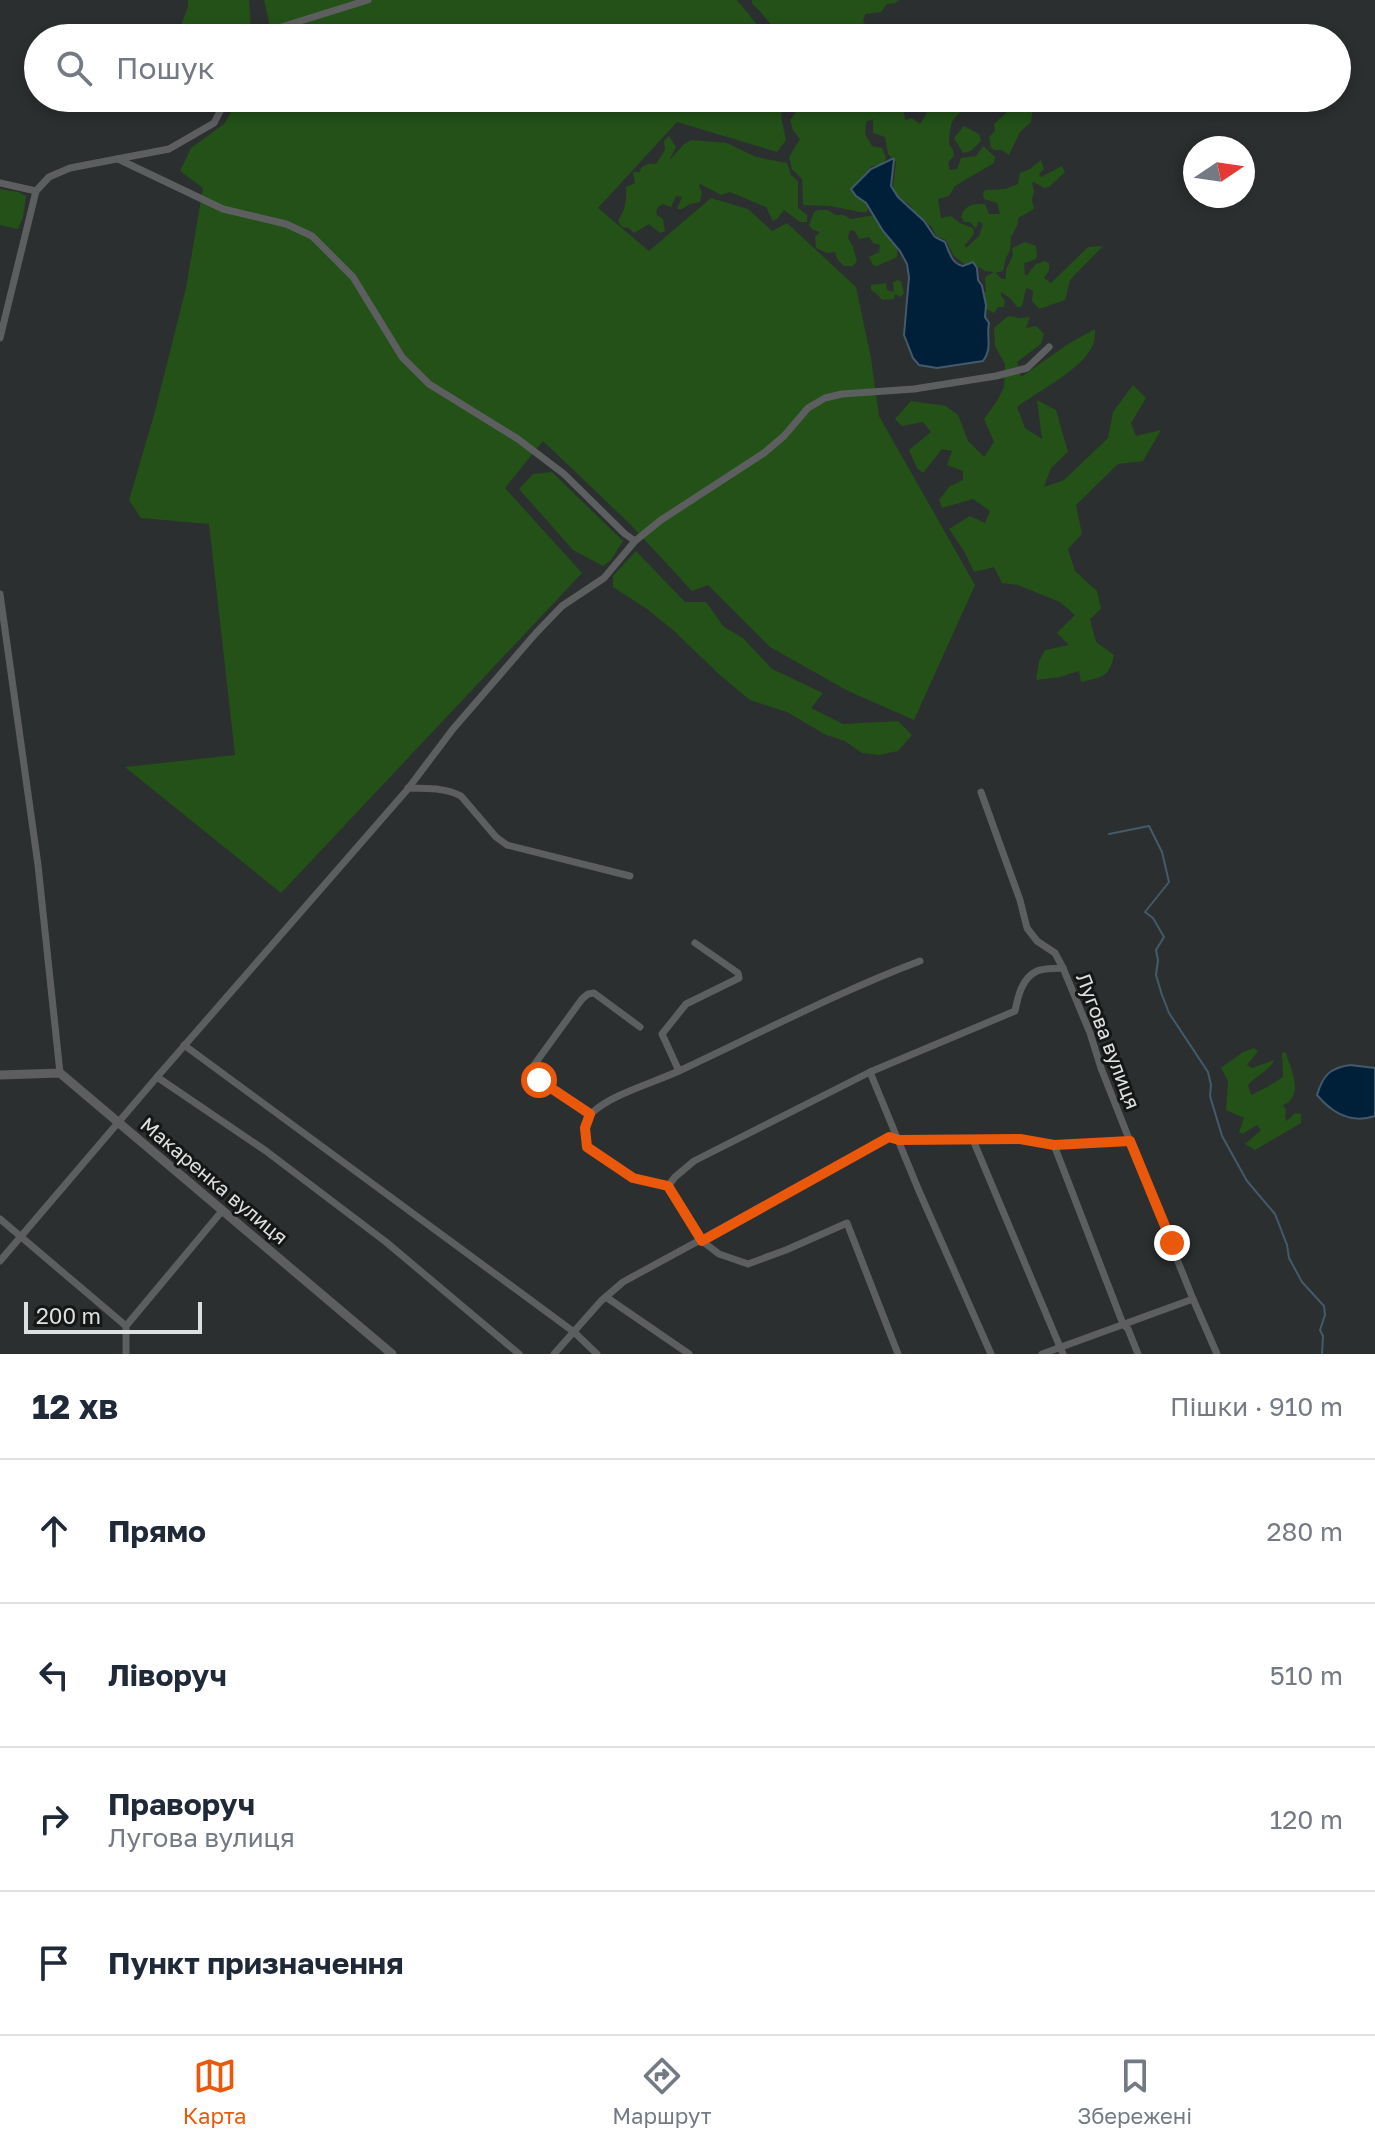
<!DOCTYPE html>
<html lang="uk">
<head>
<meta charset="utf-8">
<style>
	:root { --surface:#fff; --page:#f6f6f7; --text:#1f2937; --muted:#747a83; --line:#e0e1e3; --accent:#ea580c }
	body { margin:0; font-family:"Golos Text",sans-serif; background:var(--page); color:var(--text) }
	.compass { position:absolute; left:1183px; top:136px; width:72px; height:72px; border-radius:50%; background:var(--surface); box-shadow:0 4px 12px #0003; rotate:77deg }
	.scale { position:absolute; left:24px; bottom:20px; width:178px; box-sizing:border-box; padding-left:8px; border:4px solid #dee0e0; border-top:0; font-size:22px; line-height:28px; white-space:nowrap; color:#dee0e0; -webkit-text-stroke:6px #151717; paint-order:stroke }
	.stop { position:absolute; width:24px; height:24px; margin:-18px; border:6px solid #ea580c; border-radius:50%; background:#fff }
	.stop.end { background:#ea580c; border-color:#fff; box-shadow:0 2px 8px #0008 }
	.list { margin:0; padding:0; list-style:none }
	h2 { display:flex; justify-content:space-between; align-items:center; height:104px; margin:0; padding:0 32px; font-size:34px }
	h2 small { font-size:26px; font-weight:400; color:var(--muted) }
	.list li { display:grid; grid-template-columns:52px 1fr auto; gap:24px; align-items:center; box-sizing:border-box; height:144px; padding:0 32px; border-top:2px solid var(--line) }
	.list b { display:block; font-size:30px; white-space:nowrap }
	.list p { margin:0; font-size:26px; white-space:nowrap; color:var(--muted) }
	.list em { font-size:26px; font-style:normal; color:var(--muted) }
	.icon { flex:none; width:44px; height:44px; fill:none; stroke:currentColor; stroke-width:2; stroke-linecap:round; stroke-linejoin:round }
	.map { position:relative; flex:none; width:1375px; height:1354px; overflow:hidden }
	.search { position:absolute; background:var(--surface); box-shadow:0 4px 12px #0003; left:24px; right:24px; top:24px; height:88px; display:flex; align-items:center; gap:20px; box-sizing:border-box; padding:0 28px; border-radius:44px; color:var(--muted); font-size:30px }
	.sheet { height:680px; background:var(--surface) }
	nav { display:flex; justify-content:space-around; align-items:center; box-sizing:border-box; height:112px; border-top:2px solid var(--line); background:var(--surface); font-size:22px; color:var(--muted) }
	nav a { display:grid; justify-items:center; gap:4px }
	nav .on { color:var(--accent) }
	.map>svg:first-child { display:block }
</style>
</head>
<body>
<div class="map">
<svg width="1375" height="1354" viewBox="0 0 1375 1354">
	<rect width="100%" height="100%" fill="#2c2f2f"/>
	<g fill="#235118">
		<polygon points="188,0 249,0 251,31 247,38 176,38 188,7"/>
		<polygon points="264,0 737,0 768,38 265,38 269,22"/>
		<path d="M 752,0 L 899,0 L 895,3 L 887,4 L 881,12 L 865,14 L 863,22 C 870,30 879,26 890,38 L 784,38 C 771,28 765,14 752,4 Z"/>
		<polygon points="239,98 784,98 781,117 786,140 777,152 677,122 598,208 649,251 711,198 748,209 772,231 787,223 856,287 871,358 879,416 975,585 914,720 848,691 770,647 708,585 692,591 629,523 543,441 505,488 582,573 281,893 125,767 235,755 209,524 141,518 129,500 154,415 186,288 203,188 180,171 191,148 224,124"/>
		<path d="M 798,98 L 918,98 L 918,102 L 914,105 L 902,103 L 900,107 L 904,112 L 905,120 L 912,118 L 920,124 L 936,98 L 970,98 C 957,122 950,111 949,144 L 953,150 L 954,156 L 948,162 L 950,170 L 957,169 L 961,158 L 976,156 L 983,146 L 995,157 L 994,163 L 955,186 L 949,196 L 938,199 L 941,218 L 951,216 L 960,223 L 973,228 L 974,234 L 965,245 L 966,248 L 979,236 L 983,224 L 978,221 L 977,227 L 975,228 L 970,222 L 964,222 L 961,216 C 966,204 973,204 985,204 L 989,214 L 1000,214 L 997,203 L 984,199 L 983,194 L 985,190 L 1005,189 L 1018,184 L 1020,173 L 1030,169 L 1041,160 L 1044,169 L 1039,174 L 1041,177 L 1062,166 L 1065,172 L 1049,187 L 1044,188 L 1034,182 L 1032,183 L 1034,191 L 1032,200 L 1034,209 L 1018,218 L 1018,224 L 1011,237 L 1010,250 L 1006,258 L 1003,271 L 995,273 L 1002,279 L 1006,279 L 1006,270 L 1013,255 L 1012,248 L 1025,242 L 1036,246 L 1037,257 L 1034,260 L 1024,263 L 1025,275 L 1027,275 L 1036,264 L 1045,261 L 1049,263 L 1049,270 L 1044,278 L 1051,283 L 1088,247 L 1103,246 L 1070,280 L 1065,300 L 1039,309 L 1032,301 L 1033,291 L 1027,288 C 1023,294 1025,301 1021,307 L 1017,307 L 1010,298 L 1001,292 L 1001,296 L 1005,301 L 1004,307 L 998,307 L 994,313 L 984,308 L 982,295 L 986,291 L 985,277 L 994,272 L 985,271 L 975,265 L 964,264 L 953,255 L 946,240 L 936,236 L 932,227 L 917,216 L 910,205 L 898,197 L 893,188 L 896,162 L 888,154 L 885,137 L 873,133 L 873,119 L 866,122 L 865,134 L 872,146 L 882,148 L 886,158 L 883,164 L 871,166 C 866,181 871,197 867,212 L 860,212 L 830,206 L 803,205 L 802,179 L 792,169 L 789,157 L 800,139 L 793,130 L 790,120 L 799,108 Z"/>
		<polygon points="1022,98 1034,98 1031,122 1020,132 1009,155 1002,150 995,150 991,148 989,137 995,131 994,124"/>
		<polygon points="964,126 979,134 981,141 971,151 963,153 954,138"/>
		<path d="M 669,136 L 676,147 L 669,161 L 683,145 L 691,140 L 727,143 L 756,157 L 787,163 L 791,175 L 798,181 L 798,208 L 807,215 L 807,222 L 800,222 L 784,210 L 777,219 L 773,221 L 766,207 L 730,192 L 721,195 L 700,184 L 699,186 L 702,192 L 700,202 L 690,204 L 682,209 L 677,209 L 682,197 L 676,196 L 671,207 L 663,204 L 658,207 L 656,211 L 657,215 L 663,219 L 665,231 L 660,233 L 649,224 L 634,233 L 629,228 L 622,227 L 618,221 C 625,210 627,200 626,187 L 635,183 L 633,172 L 640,172 L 641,168 L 647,164 L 656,164 L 665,150 L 664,141 Z"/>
		<polygon points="0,189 18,192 26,196 23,217 18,229 0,225"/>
		<path d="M 818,210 L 828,210 L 835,215 L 843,215 L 851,219 L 875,215 C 886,227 900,239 897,257 L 877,266 L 873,265 L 869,257 L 879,252 L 880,245 L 873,243 L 869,237 L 859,239 L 855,231 L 850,230 L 848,238 L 853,247 L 857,261 L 853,266 L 844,266 L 837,259 L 835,252 L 827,253 L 816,248 L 815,237 L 820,232 L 813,230 L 809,225 L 814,212 Z"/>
		<polygon points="898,280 901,281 904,293 901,297 895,294 894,299 882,300 877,294 871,290 871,285 886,283 887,290 894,292 893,282"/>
		<path d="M 1008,316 L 1020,318 L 1030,317 L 1026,328 L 1036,326 L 1044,334 L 1041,344 L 1017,362 L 1021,377 L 1068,344 L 1095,329 C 1095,334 1095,338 1094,342 C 1086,368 1039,390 1017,407 L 1025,428 L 1042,439 L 1037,400 L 1056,410 L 1068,452 L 1051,468 L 1044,487 L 1064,480 L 1108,438 L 1113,412 L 1133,385 L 1146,398 L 1131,423 L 1136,436 L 1161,430 L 1143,461 L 1118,464 L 1076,505 L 1082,534 L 1068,549 L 1075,571 L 1097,591 L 1101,609 L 1090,619 L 1096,642 L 1114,655 C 1109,678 1102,677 1081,682 L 1079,671 L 1060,677 L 1036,680 L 1039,661 L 1045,650 L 1069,645 L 1057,633 L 1075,615 L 1060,602 L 1018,585 L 1002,583 L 994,567 L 974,572 L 964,551 L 949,529 L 970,516 L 985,523 L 990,511 L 973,499 L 942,508 L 939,500 L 950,486 L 963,480 L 963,471 L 947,465 L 952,451 L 942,449 L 923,473 L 917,468 L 909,450 L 931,432 L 923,422 L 902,426 L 895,419 L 911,401 L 946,406 L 958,415 L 968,441 L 984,457 L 994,442 L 984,419 L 997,401 L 1004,387 L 1005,364 L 995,346 L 994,328 Z"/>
		<polygon points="552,472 623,541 611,560 603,566 573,550 519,489 533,474"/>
		<polygon points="636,551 685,602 706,602 724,627 743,638 772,669 823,693 811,708 843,724 898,721 912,735 898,751 879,755 862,753 845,741 826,735 787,712 750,700 721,676 673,630 647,609 613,587 613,576"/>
		<path d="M 1254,1048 L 1258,1051 L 1247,1065 L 1252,1068 L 1274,1060 C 1269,1072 1256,1075 1248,1085 L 1251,1095 L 1269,1086 L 1283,1077 L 1282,1052 L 1286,1053 C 1291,1070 1305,1096 1283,1105 L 1286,1110 L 1285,1118 L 1287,1121 L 1295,1113 L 1301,1114 L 1301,1123 L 1255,1150 L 1245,1144 L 1261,1130 L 1257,1125 L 1242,1134 L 1239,1132 L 1244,1118 L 1226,1110 L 1228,1081 L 1221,1068 L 1243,1052 Z"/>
	</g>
	<g fill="#002039" stroke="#435a6b" stroke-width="2">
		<path d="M 892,159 L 894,159 L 891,186 L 898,197 L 924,221 L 935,237 L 945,242 C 949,252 952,264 963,266 L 973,262 L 977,268 L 978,280 L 982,286 L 986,305 L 985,317 L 989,323 C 986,337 993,348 983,361 L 937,368 L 919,365 L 913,358 L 904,335 L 909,277 L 907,264 L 900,251 L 883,231 L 866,203 L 856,196 L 851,189 L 871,169 Z"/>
		<path d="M 1350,1065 L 1375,1068 L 1375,1116 C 1352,1124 1332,1113 1317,1095 C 1323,1075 1330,1068 1350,1065 Z"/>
	</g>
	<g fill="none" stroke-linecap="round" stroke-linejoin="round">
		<polyline stroke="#435a6b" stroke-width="2" points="1109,834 1149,826 1162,852 1169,882 1145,912 1153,918 1164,937 1156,950 1158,960 1156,975 1162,995 1169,1013 1208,1072 1211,1085 1210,1096 1222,1136 1247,1181 1275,1214 1287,1245 1289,1258 1302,1282 1324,1306 1325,1315 1320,1330 1323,1336 1322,1354"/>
		<g stroke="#5d5e5f" stroke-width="7">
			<polyline points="265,38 278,28 368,0"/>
			<polyline points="118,159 223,209 286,224 312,236 353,277 402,357 429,384 518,439 564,474 625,534 635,541"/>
			<polyline points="0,183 36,191"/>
			<polyline points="0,338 36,191 49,177 70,168 169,149 214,123 227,98"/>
			<polyline points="0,594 38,865 60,1073"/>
			<path d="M 408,788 C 425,789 444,787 461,796 L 496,837 L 507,845 L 630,876"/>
			<polyline points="981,792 1020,900 1027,928 1037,941 1055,953 1063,968 1090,1033 1101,1068 1146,1182 1193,1299 1217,1354"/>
			<polyline points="184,1045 574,1332 597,1354"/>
			<polyline points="679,1071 662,1034 686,1004 739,978 738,973 695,943"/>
			<polyline points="870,1072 919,1191 991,1354"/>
			<polyline points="157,1077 266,1151 386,1242 519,1354"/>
			<polyline points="590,1114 539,1080 533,1071 534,1065 582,999 588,994 594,993 640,1027"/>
			<polyline points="973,1140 1063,1354"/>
			<polyline points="1054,1145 1123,1324 1128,1329 1138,1354"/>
			<path d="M 668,1186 L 675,1177 L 694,1161 L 870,1072 L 1015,1011 C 1018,996 1022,978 1037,971 C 1044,968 1055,969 1063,968"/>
			<polyline points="0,1219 126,1326"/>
			<polyline points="0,1261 157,1077 407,790 453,729 536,633 562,606 604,578 635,541 661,520 764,453 784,436 808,408 825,398 842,394 914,389 996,376 1027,368 1049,347"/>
			<polyline points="606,1297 689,1354"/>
			<polyline points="126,1354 126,1326 222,1211"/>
			<polyline points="554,1354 601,1301 623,1282 889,1137 899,1140 1020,1139 1054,1145 1130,1141"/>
			<path d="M 898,1354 L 847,1223 L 786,1250 L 748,1264 L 719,1254 L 702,1241 L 668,1186 L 633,1178 L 587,1147 C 586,1135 583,1121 593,1112 C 612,1094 656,1082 681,1070 C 760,1033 838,992 920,961"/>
			<polyline points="1042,1354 1193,1299"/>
		</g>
		<polyline stroke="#5d5e5f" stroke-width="9" points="0,1075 60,1073 392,1354"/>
	</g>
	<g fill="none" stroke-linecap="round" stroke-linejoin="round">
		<polyline stroke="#ea580c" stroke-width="10" points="539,1080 590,1114 585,1128 587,1147 633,1178 668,1186 702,1241 889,1137 899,1140 1020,1139 1054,1145 1130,1141 1172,1243"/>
	</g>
	<g text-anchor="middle" stroke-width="6" stroke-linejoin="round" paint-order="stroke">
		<g font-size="20" fill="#dee0e0" stroke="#151717">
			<text transform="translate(1108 1041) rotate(69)" y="7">Лугова вулиця</text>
			<text transform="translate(214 1181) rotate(40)" y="7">Макаренка вулиця</text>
		</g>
	</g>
</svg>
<svg class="compass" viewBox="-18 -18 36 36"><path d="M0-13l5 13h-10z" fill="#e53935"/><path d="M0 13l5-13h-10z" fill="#747a83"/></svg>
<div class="scale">200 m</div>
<div class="stop" style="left:539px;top:1080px"></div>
<div class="stop end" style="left:1172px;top:1243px"></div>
<div class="search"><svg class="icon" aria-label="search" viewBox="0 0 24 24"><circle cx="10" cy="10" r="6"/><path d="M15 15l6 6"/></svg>Пошук</div>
</div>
<section class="sheet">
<h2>12 хв<small>Пішки · 910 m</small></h2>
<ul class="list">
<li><svg class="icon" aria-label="ahead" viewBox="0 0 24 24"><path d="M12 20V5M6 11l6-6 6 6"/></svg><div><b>Прямо</b></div><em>280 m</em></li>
<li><svg class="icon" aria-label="left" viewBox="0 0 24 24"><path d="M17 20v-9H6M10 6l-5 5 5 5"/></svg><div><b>Ліворуч</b></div><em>510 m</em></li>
<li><svg class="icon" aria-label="right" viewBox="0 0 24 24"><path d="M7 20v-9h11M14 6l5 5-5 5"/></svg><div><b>Праворуч</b><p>Лугова вулиця</p></div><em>120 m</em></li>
<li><svg class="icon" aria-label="arrive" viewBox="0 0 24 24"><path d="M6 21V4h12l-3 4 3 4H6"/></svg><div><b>Пункт призначення</b></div></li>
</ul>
</section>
<nav>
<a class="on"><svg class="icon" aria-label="map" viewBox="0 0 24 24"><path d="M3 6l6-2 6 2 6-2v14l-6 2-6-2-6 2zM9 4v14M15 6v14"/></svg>Карта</a>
<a><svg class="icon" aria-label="directions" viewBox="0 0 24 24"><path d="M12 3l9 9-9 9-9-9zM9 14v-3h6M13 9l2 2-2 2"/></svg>Маршрут</a>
<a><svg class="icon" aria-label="saved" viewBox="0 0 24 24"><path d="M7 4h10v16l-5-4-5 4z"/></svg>Збережені</a>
</nav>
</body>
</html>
